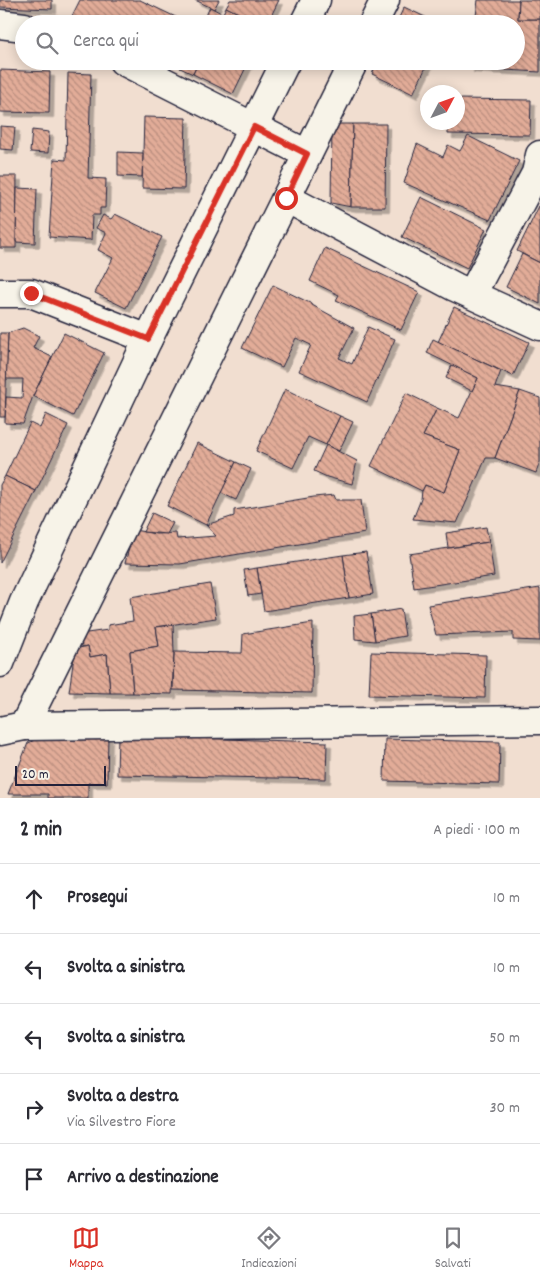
<!DOCTYPE html>
<html lang="it">
<head>
<meta charset="utf-8">
<style>
	:root { --surface:#fff; --page:#f7f7f7; --text:#2b2b33; --muted:#7c7c81; --line:#e1e1e2; --accent:#d93025 }
	body { margin:0; font-family:Dekko,sans-serif; background:var(--page); color:var(--text) }
	.compass { position:absolute; left:420px; top:85px; width:45px; height:45px; border-radius:50%; background:var(--surface); box-shadow:0 2px 12px #0003; rotate:49deg }
	.scale { position:absolute; left:15px; bottom:12px; width:91px; box-sizing:border-box; padding-left:5px; border:2px solid #22223b; border-top:0; font-size:14px; line-height:18px; white-space:nowrap; color:#22223b; -webkit-text-stroke:4px #f7f3e8; paint-order:stroke }
	.stop { position:absolute; width:15px; height:15px; margin:-11px; border:4px solid #d93025; border-radius:50%; background:#fff }
	.stop.end { background:#d93025; border-color:#fff; box-shadow:0 1px 5px #0008 }
	.list { margin:0; padding:0; list-style:none }
	h2 { display:flex; justify-content:space-between; align-items:center; height:65px; margin:0; padding:0 20px; font-size:21px }
	h2 small { font-size:16px; font-weight:400; color:var(--muted) }
	.list li { display:grid; grid-template-columns:32px 1fr auto; gap:15px; align-items:center; box-sizing:border-box; height:70px; padding:0 20px; border-top:1px solid var(--line) }
	.list b { display:block; font-size:19px; white-space:nowrap }
	.list p { margin:0; font-size:16px; white-space:nowrap; color:var(--muted) }
	.list em { font-size:16px; font-style:normal; color:var(--muted) }
	.icon { flex:none; width:28px; height:28px; fill:none; stroke:currentColor; stroke-width:2; stroke-linecap:round; stroke-linejoin:round }
	.map { position:relative; flex:none; width:540px; height:798px; overflow:hidden }
	.search { position:absolute; background:var(--surface); box-shadow:0 2px 12px #0003; left:15px; right:15px; top:15px; height:55px; display:flex; align-items:center; gap:12px; box-sizing:border-box; padding:0 18px; border-radius:28px; color:var(--muted); font-size:19px }
	.sheet { height:415px; background:var(--surface) }
	nav { display:flex; justify-content:space-around; align-items:center; box-sizing:border-box; height:70px; border-top:1px solid var(--line); background:var(--surface); font-size:14px; color:var(--muted) }
	nav a { display:grid; justify-items:center; gap:2px }
	nav .on { color:var(--accent) }
	.map>svg:first-child { display:block }
</style>
</head>
<body>
<div class="map">
<svg width="540" height="798" viewBox="0 0 540 798">
	<defs>
		<pattern id="building-back-hatch" width="6" height="6" patternUnits="userSpaceOnUse" patternTransform="scale(1.25)"><rect width="6" height="6" fill="#e2ac98"/><path d="M-1 5l2 2M0 0l6 6M5-1l2 2" fill="none" stroke="#b78c7d"/></pattern>
		<filter id="shadow"><feDropShadow dx="4.5" dy="4.5" stdDeviation="0" flood-color="#0004"/></filter>
	</defs>
	<rect width="100%" height="100%" fill="#f1ded0"/>
	<filter id="ink" filterUnits="userSpaceOnUse"><feTurbulence type="fractalNoise" baseFrequency=".02" numOctaves="2"/><feDisplacementMap in="SourceGraphic" scale="10" xChannelSelector="R" yChannelSelector="G"/><feConvolveMatrix kernelMatrix="1 2 1 2 8 2 1 2 1" color-interpolation-filters="sRGB"/></filter>
	<g filter="url(#ink)">
		<g fill="url(#building-back-hatch)" stroke="#22223b" filter="url(#shadow)">
			<polygon points="0,0 52,0 52,9 0,7"/>
			<polygon points="80,0 140,0 184,21 183,24 87,24 72,16"/>
			<polygon points="195,0 219,0 214,9"/>
			<polygon points="230,0 279,0 267,24 260,24 226,7"/>
			<polygon points="478,0 519,0 518,19 540,19 540,72 469,68 470,61 516,61 516,24 475,24"/>
			<polygon points="519,0 540,0 540,19 518,19"/>
			<polygon points="210,7 223,14 218,24 202,24"/>
			<polygon points="226,7 260,24 218,24"/>
			<polygon points="404,7 440,24 396,24"/>
			<polygon points="183,61 199,61 193,74 180,68"/>
			<polygon points="199,61 249,61 233,94 193,74"/>
			<polygon points="378,61 429,61 413,94 372,74"/>
			<polygon points="0,70 50,72 49,113 0,112"/>
			<polygon points="68,73 91,74 88,178 106,179 105,208 100,208 100,215 92,215 91,240 49,237 54,159 66,160"/>
			<polygon points="458,99 531,100 530,135 448,134 448,122 458,122"/>
			<polygon points="144,117 186,118 184,189 142,188"/>
			<polygon points="332,124 353,124 351,207 331,203"/>
			<polygon points="353,124 386,124 385,207 351,207"/>
			<polygon points="0,126 15,127 13,150 0,149"/>
			<polygon points="32,130 49,132 48,153 30,152"/>
			<polygon points="468,136 519,161 490,220 404,183 417,144 443,157 448,145 460,151"/>
			<polygon points="118,152 143,153 142,177 118,176"/>
			<polygon points="0,176 17,176 16,248 0,248"/>
			<polygon points="17,188 37,189 35,243 16,242"/>
			<polygon points="421,197 486,229 467,268 402,237"/>
			<polygon points="539,206 540,206 540,263 517,251"/>
			<polygon points="115,214 162,237 126,308 95,293 113,258 98,250 106,233 96,228 103,215 111,219"/>
			<polygon points="325,248 419,292 401,330 336,300 339,295 310,281"/>
			<polygon points="522,254 540,263 540,304 506,287"/>
			<polygon points="273,285 312,304 312,305 354,328 339,358 352,364 368,327 395,339 367,402 299,371 311,345 296,338 282,367 242,348"/>
			<polygon points="454,307 529,342 513,376 438,342"/>
			<polygon points="23,328 39,336 33,348 52,357 33,396 23,424 5,423 6,397 22,398 23,379 6,379 8,333"/>
			<polygon points="0,333 8,333 5,417 0,417"/>
			<polygon points="64,333 104,353 73,416 33,396"/>
			<polygon points="433,339 501,371 495,387 520,391 495,458 486,458 457,523 413,519 421,499 422,491 425,485 444,492 460,450 423,436 437,408 459,418 478,378 427,353"/>
			<polygon points="452,365 478,378 472,391 446,378"/>
			<polygon points="285,389 340,416 326,445 308,437 293,468 256,451"/>
			<polygon points="520,391 540,398 540,462 536,473 495,458"/>
			<polygon points="406,393 437,408 423,436 460,450 444,492 425,485 422,491 371,466"/>
			<polygon points="46,414 68,425 36,491 5,476 30,423 40,428"/>
			<polygon points="340,416 353,422 339,451 326,445"/>
			<polygon points="197,443 236,462 206,525 167,506"/>
			<polygon points="326,445 357,461 352,484 327,477 314,471"/>
			<polygon points="236,462 251,469 236,500 221,493"/>
			<polygon points="5,476 36,491 0,563 0,485"/>
			<polygon points="334,495 336,500 361,500 365,533 180,564 125,563 134,530 156,534 176,533 177,539 216,536 206,525 234,516 234,510 314,497"/>
			<polygon points="152,513 173,523 167,534 143,532"/>
			<polygon points="486,527 489,542 448,548 446,533"/>
			<polygon points="489,542 494,576 414,588 409,554"/>
			<polygon points="366,552 373,594 349,598 343,555"/>
			<polygon points="343,555 349,598 264,611 257,568"/>
			<polygon points="257,568 261,594 248,596 244,570"/>
			<polygon points="210,584 216,618 156,627 159,646 130,651 133,693 110,693 107,654 90,657 88,646 82,647 80,634 108,630 108,625 133,621 130,597"/>
			<polygon points="540,588 540,641 513,640 513,632 436,635 428,605"/>
			<polygon points="401,609 405,636 375,641 371,614"/>
			<polygon points="371,614 375,641 355,639 354,616"/>
			<polygon points="313,623 312,693 173,690 174,652 242,653 243,634"/>
			<polygon points="173,625 174,652 172,694 133,693 130,651 159,646 156,627"/>
			<polygon points="88,646 90,657 107,654 110,693 69,692 75,649"/>
			<polygon points="371,652 486,655 485,698 369,695"/>
			<polygon points="47,735 108,736 107,783 88,783 88,798 48,798 48,794 8,794 28,743"/>
			<polygon points="118,736 327,742 326,779 117,775"/>
			<polygon points="385,739 500,742 499,784 384,781"/>
		</g>
		<g fill="none" stroke-linecap="round" stroke-linejoin="round">
			<defs>
				<g id="street">
					<polyline points="0,24 24,27"/>
					<polyline points="304,24 316,0"/>
					<polyline points="373,24 385,0"/>
					<polyline points="123,61 307,154"/>
					<polyline points="286,198 455,287 540,326"/>
					<polyline points="0,293 31,293 148,339"/>
					<polyline points="472,294 536,173 540,155"/>
					<polyline points="0,663 24,602 148,339 286,61"/>
					<polyline points="24,726 354,61"/>
					<polyline points="0,731 24,726 540,720"/>
				</g>
			</defs>
			<use href="#street" stroke="#22223b" stroke-width="31"/>
			<use href="#street" stroke="#f7f3e8" stroke-width="28"/>
		</g>
	</g>
	<g fill="none" stroke-linecap="round" stroke-linejoin="round" filter="url(#ink)">
		<polyline stroke="#d93025" stroke-width="6" points="31,293 148,339 254,127 307,154 286,198"/>
	</g>
</svg>
<svg class="compass" viewBox="-18 -18 36 36"><path d="M0-13l5 13h-10z" fill="#e53935"/><path d="M0 13l5-13h-10z" fill="#7c7c81"/></svg>
<div class="scale">20 m</div>
<div class="stop" style="left:286px;top:198px"></div>
<div class="stop end" style="left:31px;top:293px"></div>
<div class="search"><svg class="icon" aria-label="search" viewBox="0 0 24 24"><circle cx="10" cy="10" r="6"/><path d="M15 15l6 6"/></svg>Cerca qui</div>
</div>
<section class="sheet">
<h2>2 min<small>A piedi · 100 m</small></h2>
<ul class="list">
<li><svg class="icon" aria-label="ahead" viewBox="0 0 24 24"><path d="M12 20V5M6 11l6-6 6 6"/></svg><div><b>Prosegui</b></div><em>10 m</em></li>
<li><svg class="icon" aria-label="left" viewBox="0 0 24 24"><path d="M17 20v-9H6M10 6l-5 5 5 5"/></svg><div><b>Svolta a sinistra</b></div><em>10 m</em></li>
<li><svg class="icon" aria-label="left" viewBox="0 0 24 24"><path d="M17 20v-9H6M10 6l-5 5 5 5"/></svg><div><b>Svolta a sinistra</b></div><em>50 m</em></li>
<li><svg class="icon" aria-label="right" viewBox="0 0 24 24"><path d="M7 20v-9h11M14 6l5 5-5 5"/></svg><div><b>Svolta a destra</b><p>Via Silvestro Fiore</p></div><em>30 m</em></li>
<li><svg class="icon" aria-label="arrive" viewBox="0 0 24 24"><path d="M6 21V4h12l-3 4 3 4H6"/></svg><div><b>Arrivo a destinazione</b></div></li>
</ul>
</section>
<nav>
<a class="on"><svg class="icon" aria-label="map" viewBox="0 0 24 24"><path d="M3 6l6-2 6 2 6-2v14l-6 2-6-2-6 2zM9 4v14M15 6v14"/></svg>Mappa</a>
<a><svg class="icon" aria-label="directions" viewBox="0 0 24 24"><path d="M12 3l9 9-9 9-9-9zM9 14v-3h6M13 9l2 2-2 2"/></svg>Indicazioni</a>
<a><svg class="icon" aria-label="saved" viewBox="0 0 24 24"><path d="M7 4h10v16l-5-4-5 4z"/></svg>Salvati</a>
</nav>
</body>
</html>
